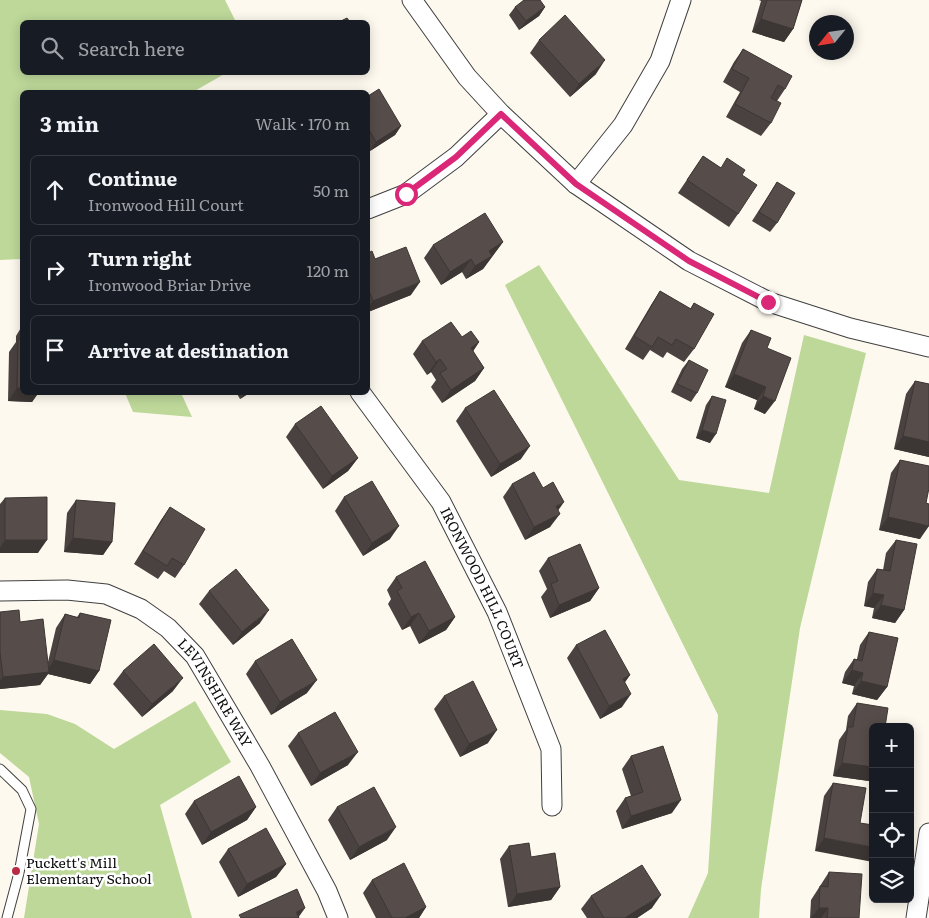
<!DOCTYPE html>
<html lang="en">
<head>
<meta charset="utf-8">
<style>
	:root { --surface:#171b24; --page:#242831; --text:#f1f3f6; --muted:#9ea1a6; --line:#363941 }
	body { margin:0; font-family:Literata,serif; background:var(--page); color:var(--text) }
	.controls { position:absolute; right:15px; bottom:15px; display:grid; overflow:hidden; border-radius:8px; box-shadow:0 2px 12px #0003 }
	.controls button { width:45px; height:45px; display:grid; place-items:center; padding:0; border:0; border-bottom:1px solid var(--line); background:var(--surface); color:var(--text); font:25px sans-serif }
	.compass { position:absolute; left:809px; top:15px; width:45px; height:45px; border-radius:50%; background:var(--surface); box-shadow:0 2px 12px #0003; rotate:240deg }
	.stop { position:absolute; width:15px; height:15px; margin:-11px; border:4px solid #db2777; border-radius:50%; background:#fff }
	.stop.end { background:#db2777; border-color:#fff; box-shadow:0 1px 5px #0008 }
	.list { margin:0; padding:0; list-style:none }
	h2 { display:flex; justify-content:space-between; align-items:center; height:65px; margin:0; padding:0 20px; font-size:21px }
	h2 small { font-size:16px; font-weight:400; color:var(--muted) }
	.list li { display:grid; grid-template-columns:32px 1fr auto; gap:15px; align-items:center; box-sizing:border-box; height:70px; margin:0 10px 10px; padding:0 10px; border:1px solid var(--line); border-radius:8px }
	.list b { display:block; font-size:19px; white-space:nowrap }
	.list p { margin:0; font-size:16px; white-space:nowrap; color:var(--muted) }
	.list em { font-size:16px; font-style:normal; color:var(--muted) }
	.icon { flex:none; width:28px; height:28px; fill:none; stroke:currentColor; stroke-width:2; stroke-linecap:round; stroke-linejoin:round }
	.map { position:relative; flex:none; width:929px; height:918px; overflow:hidden }
	.search { position:absolute; background:var(--surface); box-shadow:0 2px 12px #0003; left:20px; top:20px; width:350px; height:55px; display:flex; align-items:center; gap:12px; box-sizing:border-box; padding:0 18px; border-radius:8px; color:var(--muted); font-size:19px }
	.panel { position:absolute; background:var(--surface); box-shadow:0 2px 12px #0003; left:20px; top:90px; width:350px; height:305px; border-radius:8px }
	.map>svg:first-child { display:block }
</style>
</head>
<body>
<div class="map">
<svg width="929" height="918" viewBox="0 0 929 918">
	<rect width="100%" height="100%" fill="#fef9ee"/>
	<g fill="#bdd899">
		<polygon points="0,0 225,0 236,22 22,22 22,72 226,73 193,92 22,92 22,259 0,260"/>
		<polygon points="539,265 679,480 769,493 804,335 866,353 800,628 761,889 759,918 688,918 708,873 718,715 505,285"/>
		<polygon points="125,393 181,393 192,417 133,412"/>
		<polygon points="195,701 231,762 160,805 192,918 24,918 39,824 29,777 0,753 0,710 47,714 75,724 114,749"/>
	</g>
	<g fill="none" stroke-linecap="round" stroke-linejoin="round">
		<defs>
			<polyline id="lane" points="0,769 22,790 31,809 19,873 7,918"/>
			<g id="street">
				<polyline points="412,0 467,77 501,114 576,184 689,261 769,302 850,328 929,347"/>
				<polyline points="576,184 623,125 660,61 681,0"/>
				<polyline points="368,209 406,194 456,157 501,114"/>
				<path id="s1" d="M 360,392 L 441,502 L 497,612 L 551,749 L 552,806"/>
				<path id="s2" d="M 0,591 L 67,590 L 106,594 L 141,609 L 168,628 L 195,656 L 260,766 L 327,891 L 338,918"/>
				<polyline points="916,918 929,833"/>
			</g>
		</defs>
		<use href="#lane" stroke="#404040" stroke-width="11"/>
		<use href="#street" stroke="#404040" stroke-width="21"/>
		<use href="#lane" stroke="#fff" stroke-width="9"/>
		<use href="#street" stroke="#fff" stroke-width="19"/>
	</g>
	<g fill="#4a4240">
		<polygon points="759,0 802,0 793,29 784,42 752,32 761,1"/>
		<polygon points="515,7 545,7 539,16 519,30 509,15"/>
		<polygon points="539,40 596,74 570,97 530,53"/>
		<polygon points="743,49 785,89 777,101 771,123 761,136 726,117 740,92 723,82 734,62"/>
		<polygon points="368,96 401,126 395,135 370,151 368,147"/>
		<polygon points="703,156 721,168 742,175 738,214 729,227 678,193"/>
		<polygon points="777,182 777,223 770,232 752,221"/>
		<polygon points="503,242 483,269 466,279 462,272 441,285 424,258 433,245"/>
		<polygon points="368,253 375,259 411,295 368,312"/>
		<polygon points="660,291 690,309 694,303 694,349 684,362 667,352 663,358 650,350 643,360 625,349 651,305"/>
		<polygon points="22,326 22,392 39,392 32,402 8,401 9,352 16,342 16,336"/>
		<polygon points="751,330 767,348 765,414 754,409 757,400 725,387 742,343"/>
		<polygon points="462,337 479,342 473,351 484,368 475,381 442,403 431,387 436,380 431,372 427,375 413,354 422,341"/>
		<polygon points="689,360 697,393 691,402 671,392 682,369"/>
		<polygon points="915,381 929,384 929,457 894,449 906,394"/>
		<polygon points="236,392 251,392 240,399"/>
		<polygon points="712,396 710,443 696,438 706,405"/>
		<polygon points="465,408 521,459 491,477 456,421"/>
		<polygon points="295,424 358,458 348,471 323,489 286,437"/>
		<polygon points="900,460 926,503 920,539 879,530 891,473"/>
		<polygon points="512,484 543,488 558,510 550,527 525,540 503,497"/>
		<polygon points="344,497 390,539 363,556 335,511"/>
		<polygon points="5,498 38,553 0,553 0,504"/>
		<polygon points="76,500 112,542 103,555 64,552 67,513"/>
		<polygon points="170,507 184,565 175,578 164,571 158,579 134,564 161,520"/>
		<polygon points="896,540 904,610 895,623 872,618 874,608 864,606 868,582 877,569 883,570 886,553"/>
		<polygon points="548,558 599,588 590,601 550,618 541,597 547,589 539,571"/>
		<polygon points="396,577 455,617 446,630 419,644 410,626 402,630 388,604 391,599 387,590"/>
		<polygon points="209,591 260,623 233,645 199,604"/>
		<polygon points="0,612 48,662 56,628 65,614 77,617 80,613 99,671 90,684 48,674 40,685 0,689"/>
		<polygon points="869,632 887,687 877,700 852,694 854,686 842,683 845,672 854,659 857,659 860,645"/>
		<polygon points="576,645 630,675 624,683 622,707 600,719 567,658"/>
		<polygon points="255,661 307,693 271,715 246,674"/>
		<polygon points="123,671 173,691 142,717 113,684"/>
		<polygon points="444,696 488,743 460,757 434,709"/>
		<polygon points="857,703 873,727 873,776 869,781 833,776 839,740 846,730 848,716"/>
		<polygon points="298,733 348,765 311,786 288,746"/>
		<polygon points="631,756 672,813 622,829 616,811 625,798 631,796 622,769"/>
		<polygon points="833,783 860,823 815,851 824,796"/>
		<polygon points="194,801 256,807 247,820 202,845 185,814"/>
		<polygon points="337,807 387,840 350,860 328,820"/>
		<polygon points="509,846 531,857 560,887 551,900 508,907 500,859"/>
		<polygon points="228,849 286,864 276,877 238,897 219,862"/>
		<polygon points="829,872 859,918 810,918 811,900"/>
		<polygon points="372,880 426,907 419,918 376,918 363,893"/>
		<polygon points="591,896 652,908 637,918 587,918 581,909"/>
	</g>
	<g fill="#3c3634">
		<polygon points="545,7 539,16 519,30 526,21"/>
		<polygon points="761,19 793,29 784,42 752,32"/>
		<polygon points="605,60 596,74 570,97 579,84"/>
		<polygon points="401,126 395,135 370,151 376,142"/>
		<polygon points="503,242 483,269 466,279 475,266 489,251"/>
		<polygon points="471,259 462,272 441,285 450,272"/>
		<polygon points="420,282 411,295 368,312 368,308 373,301"/>
		<polygon points="479,342 470,356 471,348"/>
		<polygon points="440,359 431,372 427,375 436,362"/>
		<polygon points="484,368 475,381 442,403 451,390"/>
		<polygon points="734,374 766,387 757,400 725,387"/>
		<polygon points="17,388 22,388 22,392 39,392 32,402 8,401"/>
		<polygon points="245,392 251,392 240,399"/>
		<polygon points="763,396 775,401 765,414 754,409"/>
		<polygon points="702,430 716,434 710,443 696,438"/>
		<polygon points="903,436 929,442 929,457 894,449"/>
		<polygon points="530,446 521,459 491,477 500,464"/>
		<polygon points="358,458 348,471 323,489 332,476"/>
		<polygon points="564,502 555,515 556,506"/>
		<polygon points="560,514 550,527 525,540 534,527"/>
		<polygon points="888,517 929,526 920,539 879,530"/>
		<polygon points="399,526 390,539 363,556 372,543"/>
		<polygon points="73,538 112,542 103,555 64,552"/>
		<polygon points="5,540 47,540 38,553 0,553 0,548"/>
		<polygon points="599,588 590,601 550,618 559,605"/>
		<polygon points="873,593 884,595 874,608 864,606"/>
		<polygon points="881,605 904,610 895,623 872,618"/>
		<polygon points="269,610 260,623 233,645 242,632"/>
		<polygon points="419,613 410,626 402,630 411,617"/>
		<polygon points="455,617 446,630 419,644 429,631"/>
		<polygon points="54,660 99,671 90,684 48,674 40,685 0,689 0,681 3,677 46,672"/>
		<polygon points="852,670 863,673 854,686 842,683"/>
		<polygon points="630,675 621,688 623,679"/>
		<polygon points="183,678 173,691 142,717 152,704"/>
		<polygon points="317,680 307,693 271,715 280,702"/>
		<polygon points="861,681 887,687 877,700 852,694"/>
		<polygon points="631,694 622,707 600,719 609,706"/>
		<polygon points="497,730 488,743 460,757 469,744"/>
		<polygon points="358,752 348,765 311,786 320,773"/>
		<polygon points="842,763 873,767 873,776 869,781 833,776"/>
		<polygon points="681,800 672,813 622,829 631,816"/>
		<polygon points="256,807 247,820 202,845 211,832"/>
		<polygon points="396,827 387,840 350,860 359,847"/>
		<polygon points="824,838 873,847 873,862 815,851"/>
		<polygon points="286,864 276,877 238,897 247,884"/>
		<polygon points="560,887 551,900 508,907 517,894"/>
		<polygon points="661,895 652,908 637,918 625,918"/>
		<polygon points="426,907 419,918 405,918"/>
		<polygon points="305,908 298,918 296,912"/>
		<polygon points="819,908 828,908 821,918 811,918"/>
	</g>
	<g fill="#564d4a" stroke="#3c3634">
		<polygon points="524,0 540,0 545,7 526,21 515,7"/>
		<polygon points="767,0 802,0 793,29 761,19"/>
		<polygon points="565,15 605,60 579,84 539,40"/>
		<polygon points="347,18 350,22 339,22"/>
		<polygon points="743,49 792,76 785,89 778,85 771,98 781,103 771,123 735,104 749,78 732,69"/>
		<polygon points="379,89 401,126 376,142 368,128 368,96"/>
		<polygon points="703,156 721,168 727,158 745,170 742,175 757,185 738,214 687,180"/>
		<polygon points="777,182 795,193 777,223 759,212"/>
		<polygon points="485,213 503,242 489,251 492,256 475,266 471,259 450,272 433,245"/>
		<polygon points="406,247 420,282 373,301 368,288 368,253 372,251 375,259"/>
		<polygon points="660,291 691,309 694,303 714,314 694,349 676,339 672,345 658,337 652,347 634,336"/>
		<polygon points="451,322 462,337 471,331 479,342 471,348 484,368 451,390 440,373 447,369 440,359 436,362 422,341"/>
		<polygon points="751,330 771,338 767,348 791,358 775,401 763,396 766,387 734,374"/>
		<polygon points="18,339 22,339 22,388 17,388"/>
		<polygon points="689,360 708,370 697,393 677,384"/>
		<polygon points="915,381 929,384 929,442 903,436"/>
		<polygon points="494,390 530,446 500,464 465,408"/>
		<polygon points="712,396 726,400 716,434 702,430"/>
		<polygon points="321,406 358,458 332,476 295,424"/>
		<polygon points="900,460 929,466 929,488 926,503 929,504 929,526 888,517"/>
		<polygon points="534,472 543,488 553,482 564,502 556,506 560,514 534,527 512,484"/>
		<polygon points="372,481 399,526 372,543 344,497"/>
		<polygon points="47,497 47,540 5,540 5,498"/>
		<polygon points="76,500 115,503 112,542 73,538"/>
		<polygon points="170,507 205,529 184,565 172,558 167,566 143,551"/>
		<polygon points="896,540 917,544 904,610 881,605 884,595 873,593 877,569 890,571"/>
		<polygon points="580,544 599,588 559,605 551,584 558,581 548,558"/>
		<polygon points="425,561 455,617 429,631 419,613 411,617 397,591 402,588 396,577"/>
		<polygon points="236,569 269,610 242,632 209,591"/>
		<polygon points="19,610 20,622 43,619 49,672 3,677 0,652 0,612"/>
		<polygon points="80,613 111,620 99,671 54,660 65,614 79,618"/>
		<polygon points="605,630 630,675 623,679 631,694 609,706 576,645"/>
		<polygon points="869,632 898,638 887,687 861,681 863,673 852,670 854,659 862,661"/>
		<polygon points="292,639 317,680 280,702 255,661"/>
		<polygon points="154,644 183,678 152,704 123,671"/>
		<polygon points="473,681 497,730 469,744 444,696"/>
		<polygon points="857,703 888,708 885,727 873,727 873,767 842,763 848,727 853,727"/>
		<polygon points="335,712 358,752 320,773 298,733"/>
		<polygon points="663,746 681,800 631,816 625,798 643,792 631,756"/>
		<polygon points="239,776 256,807 211,832 194,801"/>
		<polygon points="833,783 866,788 860,823 873,825 873,847 824,838"/>
		<polygon points="374,787 396,827 359,847 337,807"/>
		<polygon points="266,828 286,864 247,884 228,849"/>
		<polygon points="529,843 531,857 555,853 560,887 517,894 509,846"/>
		<polygon points="404,863 426,907 405,918 392,918 372,880"/>
		<polygon points="642,865 661,895 625,918 604,918 591,896"/>
		<polygon points="829,872 862,874 859,918 827,918 828,908 819,908 820,886 828,887"/>
		<polygon points="297,889 305,908 296,912 299,918 241,918 239,915"/>
	</g>
	<g fill="none" stroke-linecap="round" stroke-linejoin="round">
		<polyline stroke="#db2777" stroke-width="6" points="406,194 456,157 501,114 576,184 689,261 768,302"/>
	</g>
	<circle fill="#b92a43" stroke="#fff" stroke-width="2" cx="16" cy="871" r="5"/>
	<g text-anchor="middle" stroke-width="5" stroke-linejoin="round" paint-order="stroke">
		<g font-size="14" fill="#0d0d0d" stroke="#fff">
			<text dy="5" stroke="none"><textPath href="#s1" startOffset="232">IRONWOOD HILL COURT</textPath></text>
			<text dy="5" stroke="none"><textPath href="#s2" startOffset="258">LEVINSHIRE WAY</textPath></text>
		</g>
		<g font-size="14" fill="#0d0d0d" stroke="#fff" text-anchor="start">
			<text x="26" y="868">Puckett's Mill<tspan x="26" dy="16">Elementary School</tspan></text>
		</g>
	</g>
</svg>
<div class="controls">
<button>+</button>
<button>−</button>
<button><svg class="icon" aria-label="locate" viewBox="0 0 24 24"><circle cx="12" cy="12" r="6"/><path d="M12 2v4M12 18v4M2 12h4M18 12h4"/></svg></button>
<button><svg class="icon" aria-label="layers" viewBox="0 0 24 24"><path d="M12 4l9 5-9 5-9-5zM3 14l9 5 9-5"/></svg></button>
</div>
<svg class="compass" viewBox="-18 -18 36 36"><path d="M0-13l5 13h-10z" fill="#e53935"/><path d="M0 13l5-13h-10z" fill="#9ea1a6"/></svg>
<div class="stop" style="left:406px;top:194px"></div>
<div class="stop end" style="left:768px;top:302px"></div>
<div class="search"><svg class="icon" aria-label="search" viewBox="0 0 24 24"><circle cx="10" cy="10" r="6"/><path d="M15 15l6 6"/></svg>Search here</div>
<section class="panel">
<h2>3 min<small>Walk · 170 m</small></h2>
<ul class="list">
<li><svg class="icon" aria-label="ahead" viewBox="0 0 24 24"><path d="M12 20V5M6 11l6-6 6 6"/></svg><div><b>Continue</b><p>Ironwood Hill Court</p></div><em>50 m</em></li>
<li><svg class="icon" aria-label="right" viewBox="0 0 24 24"><path d="M7 20v-9h11M14 6l5 5-5 5"/></svg><div><b>Turn right</b><p>Ironwood Briar Drive</p></div><em>120 m</em></li>
<li><svg class="icon" aria-label="arrive" viewBox="0 0 24 24"><path d="M6 21V4h12l-3 4 3 4H6"/></svg><div><b>Arrive at destination</b></div></li>
</ul>
</section>
</div>
</body>
</html>
